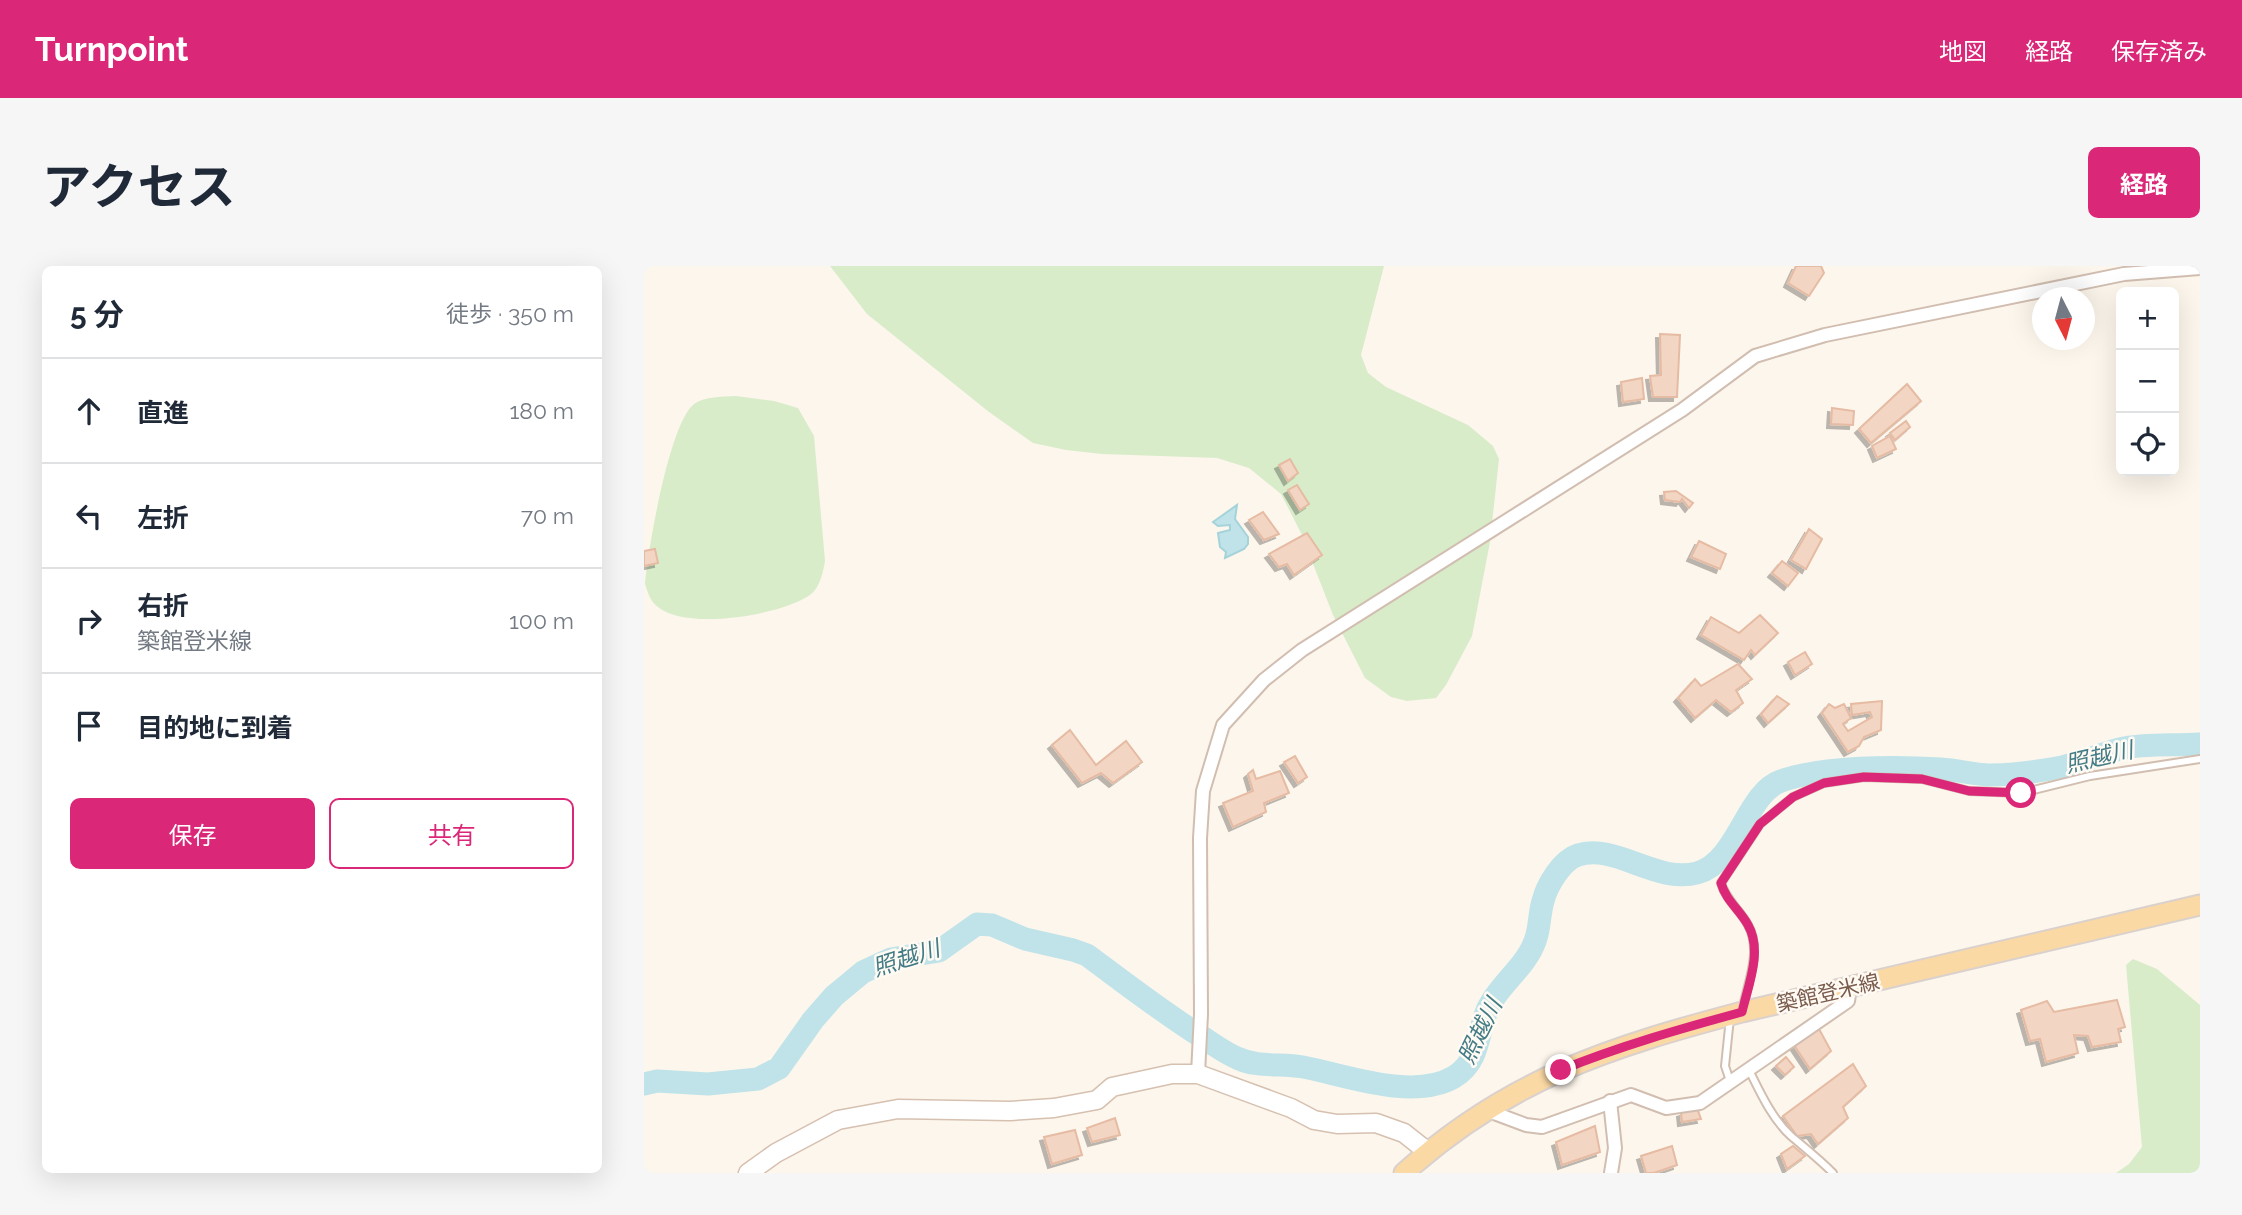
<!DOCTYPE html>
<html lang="ja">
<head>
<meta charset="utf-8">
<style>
	:root { --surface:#fff; --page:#f6f6f7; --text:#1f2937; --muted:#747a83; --line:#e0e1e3; --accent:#db2777 }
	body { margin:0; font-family:Raleway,"Noto Sans JP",sans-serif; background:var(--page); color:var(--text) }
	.controls { position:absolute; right:21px; top:21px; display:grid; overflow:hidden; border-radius:10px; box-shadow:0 7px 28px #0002 }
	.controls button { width:63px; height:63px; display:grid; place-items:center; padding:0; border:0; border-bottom:2px solid var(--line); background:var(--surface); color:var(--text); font:35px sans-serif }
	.compass { position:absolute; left:1388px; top:21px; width:63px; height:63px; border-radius:50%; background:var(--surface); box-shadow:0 7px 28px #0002; rotate:174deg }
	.stop { position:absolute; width:21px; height:21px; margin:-16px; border:5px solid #db2777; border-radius:50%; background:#fff }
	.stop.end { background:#db2777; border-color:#fff; box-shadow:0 2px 7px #0008 }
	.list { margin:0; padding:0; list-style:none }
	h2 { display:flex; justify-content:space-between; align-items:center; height:91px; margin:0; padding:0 28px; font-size:30px }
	h2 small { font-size:23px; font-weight:400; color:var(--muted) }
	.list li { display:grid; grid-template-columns:46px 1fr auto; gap:21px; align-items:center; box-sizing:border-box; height:105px; padding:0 28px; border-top:2px solid var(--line) }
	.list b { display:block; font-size:26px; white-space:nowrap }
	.list p { margin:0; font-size:23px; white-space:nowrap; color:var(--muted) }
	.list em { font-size:23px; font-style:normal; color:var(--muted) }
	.actions { display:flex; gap:14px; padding:21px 28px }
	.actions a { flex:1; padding:16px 0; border:2px solid var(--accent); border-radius:10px; text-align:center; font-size:24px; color:var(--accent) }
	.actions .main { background:var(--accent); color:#fff }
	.icon { flex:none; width:38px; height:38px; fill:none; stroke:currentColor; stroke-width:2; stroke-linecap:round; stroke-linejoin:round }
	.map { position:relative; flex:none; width:1556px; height:907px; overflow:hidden; border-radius:10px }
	header { display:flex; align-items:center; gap:42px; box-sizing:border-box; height:98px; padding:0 35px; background:var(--accent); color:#fff }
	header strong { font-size:33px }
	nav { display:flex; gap:38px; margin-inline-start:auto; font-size:24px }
	.intro { display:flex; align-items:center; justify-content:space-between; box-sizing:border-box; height:168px; padding:0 42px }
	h1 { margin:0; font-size:49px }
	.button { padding:18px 32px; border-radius:10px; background:var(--accent); color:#fff; font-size:24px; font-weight:700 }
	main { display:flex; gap:42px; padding:0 42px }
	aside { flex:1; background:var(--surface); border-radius:10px; box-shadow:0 7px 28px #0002 }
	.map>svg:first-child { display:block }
</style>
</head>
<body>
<header>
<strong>Turnpoint</strong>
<nav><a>地図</a><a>経路</a><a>保存済み</a></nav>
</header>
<div class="intro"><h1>アクセス</h1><a class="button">経路</a></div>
<main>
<aside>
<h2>5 分<small>徒歩 · 350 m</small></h2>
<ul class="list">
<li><svg class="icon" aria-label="ahead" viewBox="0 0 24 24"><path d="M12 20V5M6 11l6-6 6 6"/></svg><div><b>直進</b></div><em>180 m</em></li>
<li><svg class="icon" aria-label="left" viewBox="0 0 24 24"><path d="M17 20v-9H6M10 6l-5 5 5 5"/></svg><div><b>左折</b></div><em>70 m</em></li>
<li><svg class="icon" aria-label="right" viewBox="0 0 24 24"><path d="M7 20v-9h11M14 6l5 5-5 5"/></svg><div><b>右折</b><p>築館登米線</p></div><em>100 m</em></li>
<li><svg class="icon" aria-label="arrive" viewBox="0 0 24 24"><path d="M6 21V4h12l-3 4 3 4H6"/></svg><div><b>目的地に到着</b></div></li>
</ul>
<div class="actions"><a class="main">保存</a><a>共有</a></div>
</aside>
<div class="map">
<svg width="1556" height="907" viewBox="0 0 1556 907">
	<defs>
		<filter id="shadow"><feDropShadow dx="-4" dy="4" stdDeviation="0" flood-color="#0004"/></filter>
	</defs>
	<rect width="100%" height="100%" fill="#fdf6ec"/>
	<g fill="#d8ecc9">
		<polygon points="186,0 740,0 717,89 724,107 742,121 824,159 849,180 855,193 846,276 828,370 802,419 792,432 763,435 747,431 721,412 689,349 657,267 637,228 605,202 573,192 458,188 422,184 389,177 345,146 223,48"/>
		<path d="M 92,130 L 130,135 L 154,142 L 170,170 L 181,295 C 179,306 176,322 166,329 C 138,349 42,365 14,341 C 6,335 4,327 1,318 C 4,284 25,158 50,138 C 61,130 79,131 92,130 Z"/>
		<polygon points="1489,693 1513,703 1556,739 1556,907 1472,907 1485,898 1498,881 1482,699"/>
	</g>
	<polygon fill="#bfe3e8" stroke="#a5d3da" stroke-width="2" points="593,239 591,253 604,271 604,278 600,283 581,292 582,286 576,281 574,267 586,264 586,259 574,260 569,256"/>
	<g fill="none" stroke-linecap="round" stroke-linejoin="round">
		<path stroke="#bfe3e8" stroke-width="23" d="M 0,818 L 13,815 L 64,818 L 114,813 L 135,802 L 169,754 L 190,730 L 219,706 L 247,693 L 295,685 L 333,658 L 348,659 L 381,673 L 429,684 L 443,689 C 481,717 518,746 558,771 C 569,778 581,787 593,792 C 614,802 637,797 659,801 C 702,809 769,835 810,811 C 840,793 832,758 848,735 C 861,714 883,698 891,675 C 896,663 895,648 899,635 C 903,619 918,594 934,589 C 971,577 1013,618 1053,607 C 1094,596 1102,527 1137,515 C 1179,500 1252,500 1297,503 C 1313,504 1328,508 1344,509 C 1365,509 1397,505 1418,501 C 1437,497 1456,488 1476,483 C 1502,477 1529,480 1556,478"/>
	</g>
	<g fill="#f3d5c3" stroke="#e6bba3" stroke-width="2" filter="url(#shadow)">
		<polygon points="1152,0 1177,0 1180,7 1165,30 1144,17"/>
		<polygon points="1016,68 1036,69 1033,131 1009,131 1006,110 1017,109"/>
		<polygon points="998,112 1000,133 979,136 977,116"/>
		<polygon points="1263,118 1277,135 1227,177 1215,163"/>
		<polygon points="1188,142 1210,145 1209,159 1187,158"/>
		<polygon points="1262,155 1266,161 1251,174 1246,167"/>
		<polygon points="1246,170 1252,183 1233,192 1228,180"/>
		<polygon points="646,193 654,207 644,215 635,199"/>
		<polygon points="653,219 665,238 656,244 644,224"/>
		<polygon points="1032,225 1049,237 1045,242 1038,233 1036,236 1021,234 1020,226"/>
		<polygon points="619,246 635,268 620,274 605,254"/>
		<polygon points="1165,263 1178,273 1162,303 1147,294"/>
		<polygon points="663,267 678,289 650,309 643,298 635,301 625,288"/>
		<polygon points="1055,275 1082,288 1076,303 1047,291"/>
		<polygon points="11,283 14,297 0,300 0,285"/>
		<polygon points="1138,295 1154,307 1144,320 1128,307"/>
		<polygon points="1116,349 1134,367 1111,389 1107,384 1100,394 1057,369 1067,351 1095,367"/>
		<polygon points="1161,386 1168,398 1151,409 1144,396"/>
		<polygon points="1094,398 1108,413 1092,424 1099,437 1087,446 1072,434 1051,452 1034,432 1051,413 1057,420"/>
		<polygon points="1133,430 1145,438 1124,457 1117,448"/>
		<polygon points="1238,435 1237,464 1220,471 1215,480 1204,486 1178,447 1185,438 1191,442 1200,438 1207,452 1199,458 1204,465 1228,451 1226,446 1208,449 1207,438"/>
		<polygon points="426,464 452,499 482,475 498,496 469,517 457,507 438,517 408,479"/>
		<polygon points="651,490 663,511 654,517 640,496"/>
		<polygon points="609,504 612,513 636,505 645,527 620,537 622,546 589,561 579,537 609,525 604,508"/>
		<polygon points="1473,734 1481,761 1474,763 1477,776 1448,781 1444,770 1430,769 1434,787 1402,796 1396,773 1386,775 1377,744 1403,735 1410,746"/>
		<polygon points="1175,763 1187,785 1166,803 1150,779"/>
		<polygon points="1142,791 1150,801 1141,809 1132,800"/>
		<polygon points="1209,798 1222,820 1199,841 1204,852 1174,878 1167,868 1153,870 1139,850"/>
		<polygon points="1053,842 1057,853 1038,856 1037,847"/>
		<polygon points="471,852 476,869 448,876 443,862"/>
		<polygon points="951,860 956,886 918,899 912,876"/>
		<polygon points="431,864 438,889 408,898 400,871"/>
		<polygon points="1028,880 1033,899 1010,907 1002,907 997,890"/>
		<polygon points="1149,880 1161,890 1143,903 1137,888"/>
	</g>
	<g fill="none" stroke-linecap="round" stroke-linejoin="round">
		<defs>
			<g id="lane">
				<path d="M 1099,741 C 1104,716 1118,684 1104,659 C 1096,644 1082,634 1077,617 L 1116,558 L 1149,531 L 1180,517 L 1220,511 L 1278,513 L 1325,525 L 1377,527 L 1446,510 L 1556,493"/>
				<polyline points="1086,752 1081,800 1086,815"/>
				<path d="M 1105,804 C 1116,826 1128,853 1147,870 C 1161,882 1175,893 1189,907"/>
			</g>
			<g id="street">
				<polyline points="554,808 557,748 556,572 559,525 579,459 620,414 658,384 1038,144 1111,90 1181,69 1480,8 1556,2"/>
				<polyline points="966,835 971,882 967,907"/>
				<polyline points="842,844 882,859 898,861 987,829 1022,842 1056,837 1204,735 1206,722"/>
			</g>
			<polyline id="secondary" points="104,907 132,887 194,854 254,843 366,845 410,842 453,834 468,821 528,808 554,808 647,842 670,854 693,858 732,857 760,867 784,886"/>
			<path id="primary" d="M 760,907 C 864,813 966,781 1098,746 L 1556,639"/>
		</defs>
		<use href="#lane" stroke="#d1beb0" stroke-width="10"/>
		<use href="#street" stroke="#d1beb0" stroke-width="16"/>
		<use href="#secondary" stroke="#d6c0b0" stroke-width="21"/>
		<use href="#primary" stroke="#dad1cd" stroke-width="23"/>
		<use href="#lane" stroke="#fff" stroke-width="6"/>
		<use href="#street" stroke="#fff" stroke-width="12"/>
		<use href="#secondary" stroke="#fff" stroke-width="18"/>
		<use href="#primary" stroke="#fbd9a5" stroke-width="19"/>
	</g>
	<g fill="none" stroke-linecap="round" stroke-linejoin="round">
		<path stroke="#db2777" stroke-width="9" d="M 917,804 C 976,780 1036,763 1098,746 C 1104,720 1119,685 1104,659 C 1096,644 1082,635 1077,617 L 1116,558 L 1149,531 L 1180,517 L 1220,511 L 1278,513 L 1325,525 L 1377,527"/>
	</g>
	<g text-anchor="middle" stroke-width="5" stroke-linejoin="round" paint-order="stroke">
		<g font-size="21" fill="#7a5c4d" stroke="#fffaf3">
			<text transform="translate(1184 727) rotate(-13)" y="7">築館登米線</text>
		</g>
		<g font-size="23" font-style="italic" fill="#437c86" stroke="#fffaf3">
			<text transform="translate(1455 491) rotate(-13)" y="8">照越川</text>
			<text transform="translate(262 692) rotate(-18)" y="8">照越川</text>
			<text transform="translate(836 765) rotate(-64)" y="8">照越川</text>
		</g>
	</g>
</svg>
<div class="controls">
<button>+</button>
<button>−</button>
<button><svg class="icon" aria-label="locate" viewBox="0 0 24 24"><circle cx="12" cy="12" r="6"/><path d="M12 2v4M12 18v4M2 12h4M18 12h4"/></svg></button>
</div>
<svg class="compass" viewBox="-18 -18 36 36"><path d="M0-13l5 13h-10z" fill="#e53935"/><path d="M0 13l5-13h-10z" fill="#747a83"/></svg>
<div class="stop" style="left:1377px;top:527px"></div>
<div class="stop end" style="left:917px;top:804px"></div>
</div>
</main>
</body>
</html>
